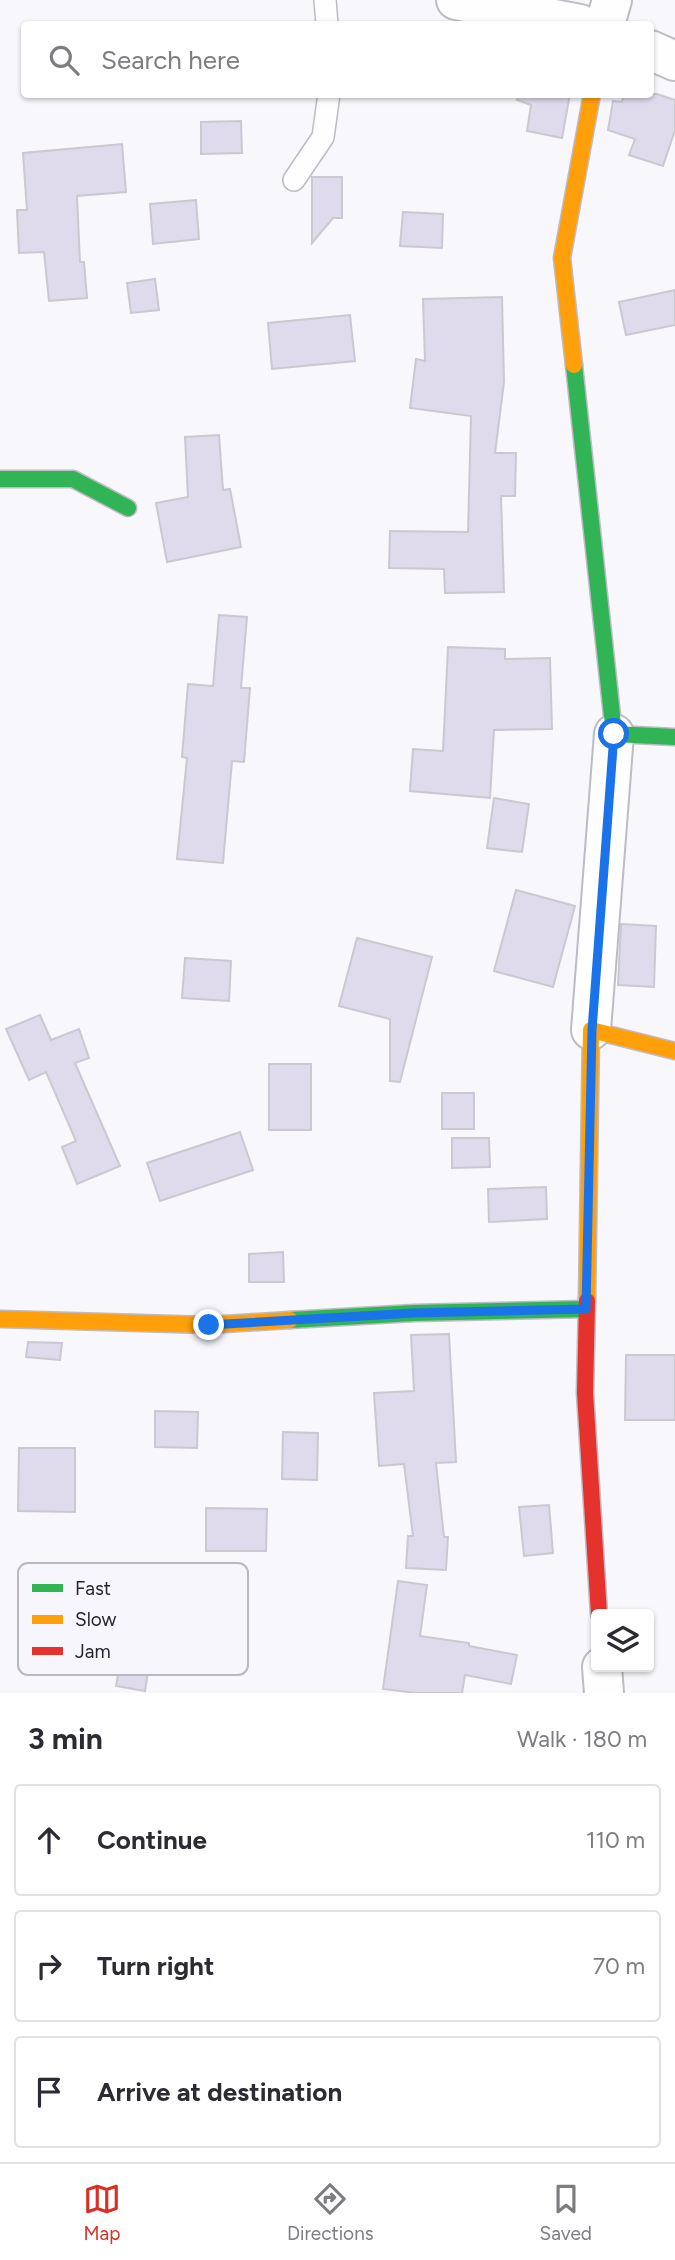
<!DOCTYPE html>
<html lang="en">
<head>
<meta charset="utf-8">
<style>
	:root { --surface:#fff; --page:#f2f2f3; --text:#2b2b33; --muted:#7c7c81; --line:#e1e1e2; --accent:#d93025 }
	body { margin:0; font-family:Figtree,sans-serif; background:var(--page); color:var(--text) }
	.controls { position:absolute; right:21px; bottom:21px; display:grid; overflow:hidden; border-radius:7px; box-shadow:0 2px 5px #0004 }
	.controls button { width:63px; height:63px; display:grid; place-items:center; padding:0; border:0; border-bottom:2px solid var(--line); background:var(--surface); color:var(--text); font:35px sans-serif }
	.stop { position:absolute; width:21px; height:21px; margin:-16px; border:5px solid #1a73e8; border-radius:50%; background:#fff }
	.stop.end { background:#1a73e8; border-color:#fff; box-shadow:0 2px 7px #0008 }
	.list { margin:0; padding:0; list-style:none }
	h2 { display:flex; justify-content:space-between; align-items:center; height:91px; margin:0; padding:0 28px; font-size:30px }
	h2 small { font-size:23px; font-weight:400; color:var(--muted) }
	.list li { display:grid; grid-template-columns:46px 1fr auto; gap:21px; align-items:center; box-sizing:border-box; height:112px; margin:0 14px 14px; padding:0 14px; border:2px solid var(--line); border-radius:7px }
	.list b { display:block; font-size:26px; white-space:nowrap }
	.list em { font-size:23px; font-style:normal; color:var(--muted) }
	.icon { flex:none; width:38px; height:38px; fill:none; stroke:currentColor; stroke-width:2; stroke-linecap:round; stroke-linejoin:round }
	.map { position:relative; flex:none; width:675px; height:1693px; overflow:hidden }
	.search { position:absolute; background:var(--surface); box-shadow:0 2px 5px #0004; left:21px; right:21px; top:21px; height:77px; display:flex; align-items:center; gap:18px; box-sizing:border-box; padding:0 24px; border-radius:7px; color:var(--muted); font-size:26px }
	.sheet { height:469px; background:var(--surface) }
	nav { display:flex; justify-content:space-around; align-items:center; box-sizing:border-box; height:98px; border-top:2px solid var(--line); background:var(--surface); font-size:19px; color:var(--muted) }
	nav a { display:grid; justify-items:center; gap:4px }
	nav .on { color:var(--accent) }
	.map>svg:first-child { display:block }
</style>
</head>
<body>
<div class="map">
<svg width="675" height="1693" viewBox="0 0 675 1693">
	<rect width="100%" height="100%" fill="#f8f7fc"/>
	<g fill="#dfdaec" stroke="#cac8d0" stroke-width="2">
		<polygon points="519,94 570,94 562,138 527,131 531,105 517,100"/>
		<polygon points="624,94 657,94 675,100 675,130 663,166 629,155 635,139 608,130 613,101 622,102"/>
		<polygon points="241,121 242,153 201,154 201,122"/>
		<polygon points="122,144 126,192 77,196 80,262 84,262 87,298 49,301 44,252 19,253 17,210 27,210 23,153"/>
		<polygon points="312,177 342,177 342,218 333,218 312,243"/>
		<polygon points="196,200 199,239 153,244 150,204"/>
		<polygon points="403,212 443,214 442,248 400,246"/>
		<polygon points="155,279 159,310 131,313 127,283"/>
		<polygon points="675,290 675,325 626,335 619,302"/>
		<polygon points="502,297 504,382 495,453 516,453 515,496 501,496 504,592 445,593 444,569 389,568 390,531 468,532 471,416 410,408 416,359 425,361 423,299"/>
		<polygon points="350,315 355,361 272,369 268,323"/>
		<polygon points="219,435 223,490 230,489 241,547 167,562 156,503 188,497 185,437"/>
		<polygon points="219,615 247,617 241,688 250,688 244,762 232,761 223,863 177,859 187,758 182,757 188,684 213,686"/>
		<polygon points="448,647 505,649 505,659 550,658 552,729 494,730 490,798 410,791 413,749 443,751"/>
		<polygon points="494,798 529,804 522,852 487,848"/>
		<polygon points="516,890 575,906 553,987 494,971"/>
		<polygon points="621,924 656,926 654,987 618,985"/>
		<polygon points="357,938 432,957 400,1082 390,1081 390,1019 339,1006"/>
		<polygon points="185,958 231,961 229,1001 182,998"/>
		<polygon points="40,1015 51,1040 79,1029 89,1058 75,1063 120,1166 77,1184 62,1147 76,1141 46,1072 29,1080 6,1029"/>
		<rect x="269" y="1064" width="42" height="66"/>
		<rect x="442" y="1093" width="32" height="36"/>
		<polygon points="240,1132 253,1170 160,1201 147,1163"/>
		<polygon points="452,1138 489,1138 490,1167 452,1168"/>
		<polygon points="546,1187 547,1219 489,1222 488,1189"/>
		<polygon points="283,1252 284,1282 249,1282 249,1254"/>
		<polygon points="449,1334 456,1462 436,1463 444,1537 448,1537 446,1570 406,1568 408,1536 413,1536 404,1464 379,1466 374,1393 414,1391 411,1335"/>
		<polygon points="28,1342 62,1343 60,1360 26,1357"/>
		<polygon points="626,1355 675,1355 675,1420 625,1420"/>
		<polygon points="155,1411 198,1412 197,1448 155,1447"/>
		<polygon points="283,1432 318,1433 317,1480 282,1479"/>
		<polygon points="19,1448 75,1448 75,1512 18,1511"/>
		<polygon points="549,1505 553,1553 524,1556 519,1507"/>
		<polygon points="206,1508 267,1509 266,1551 206,1551"/>
		<polygon points="398,1581 427,1585 420,1636 469,1643 469,1646 517,1655 511,1684 465,1675 462,1693 416,1693 383,1689"/>
		<polygon points="124,1642 152,1647 145,1691 116,1686"/>
	</g>
	<g fill="none" stroke-linecap="round" stroke-linejoin="round">
		<defs>
			<g id="lane">
				<polyline points="325,0 327,24"/>
				<polyline points="294,180 323,137 329,94"/>
			</g>
			<g id="street">
				<polyline points="456,0 580,24"/>
				<polyline points="605,24 612,0"/>
				<polyline points="650,50 675,61"/>
				<polyline points="591,1030 614,734"/>
				<polyline points="602,1667 604,1693"/>
			</g>
			<g id="fast">
				<polyline points="574,365 614,734 675,737"/>
				<polyline points="0,479 73,479 128,508"/>
				<polyline points="290,1320 414,1313 586,1309"/>
			</g>
			<g id="slow">
				<polyline points="574,365 562,258 592,94"/>
				<polyline points="587,1301 591,1030 675,1051"/>
				<polyline points="0,1319 209,1325 290,1320"/>
			</g>
			<polyline id="jam" points="587,1301 585,1393 599,1614"/>
		</defs>
		<use href="#lane" stroke="#bebbc4" stroke-width="24"/>
		<use href="#street" stroke="#bebbc4" stroke-width="42"/>
		<use href="#fast" stroke="#bebbc4" stroke-width="19"/>
		<use href="#slow" stroke="#bebbc4" stroke-width="19"/>
		<use href="#jam" stroke="#bebbc4" stroke-width="19"/>
		<use href="#lane" stroke="#fefeff" stroke-width="21"/>
		<use href="#street" stroke="#fefeff" stroke-width="38"/>
		<use href="#fast" stroke="#30b455" stroke-width="16"/>
		<use href="#slow" stroke="#ff9f0a" stroke-width="16"/>
		<use href="#jam" stroke="#e5322d" stroke-width="16"/>
	</g>
	<g fill="none" stroke-linecap="round" stroke-linejoin="round">
		<polyline stroke="#1a73e8" stroke-width="9" points="209,1325 414,1313 586,1309 592,1030 614,734"/>
	</g>
	<rect x="18" y="1563" width="230" height="112" rx="10" fill="#f7f6fd" stroke="#b9b7c0" stroke-width="2"/>
	<rect x="32" y="1584" width="31" height="8" fill="#30b455"/>
	<rect x="32" y="1615" width="31" height="9" fill="#ff9f0a"/>
	<rect x="32" y="1647" width="31" height="8" fill="#e5322d"/>
	<g font-size="19" fill="#282431">
		<text x="75" y="1595">Fast</text>
		<text x="75" y="1626">Slow</text>
		<text x="75" y="1658">Jam</text>
	</g>
</svg>
<div class="controls">
<button><svg class="icon" aria-label="layers" viewBox="0 0 24 24"><path d="M12 4l9 5-9 5-9-5zM3 14l9 5 9-5"/></svg></button>
</div>
<div class="stop" style="left:614px;top:734px"></div>
<div class="stop end" style="left:209px;top:1325px"></div>
<div class="search"><svg class="icon" aria-label="search" viewBox="0 0 24 24"><circle cx="10" cy="10" r="6"/><path d="M15 15l6 6"/></svg>Search here</div>
</div>
<section class="sheet">
<h2>3 min<small>Walk · 180 m</small></h2>
<ul class="list">
<li><svg class="icon" aria-label="ahead" viewBox="0 0 24 24"><path d="M12 20V5M6 11l6-6 6 6"/></svg><div><b>Continue</b></div><em>110 m</em></li>
<li><svg class="icon" aria-label="right" viewBox="0 0 24 24"><path d="M7 20v-9h11M14 6l5 5-5 5"/></svg><div><b>Turn right</b></div><em>70 m</em></li>
<li><svg class="icon" aria-label="arrive" viewBox="0 0 24 24"><path d="M6 21V4h12l-3 4 3 4H6"/></svg><div><b>Arrive at destination</b></div></li>
</ul>
</section>
<nav>
<a class="on"><svg class="icon" aria-label="map" viewBox="0 0 24 24"><path d="M3 6l6-2 6 2 6-2v14l-6 2-6-2-6 2zM9 4v14M15 6v14"/></svg>Map</a>
<a><svg class="icon" aria-label="directions" viewBox="0 0 24 24"><path d="M12 3l9 9-9 9-9-9zM9 14v-3h6M13 9l2 2-2 2"/></svg>Directions</a>
<a><svg class="icon" aria-label="saved" viewBox="0 0 24 24"><path d="M7 4h10v16l-5-4-5 4z"/></svg>Saved</a>
</nav>
</body>
</html>
